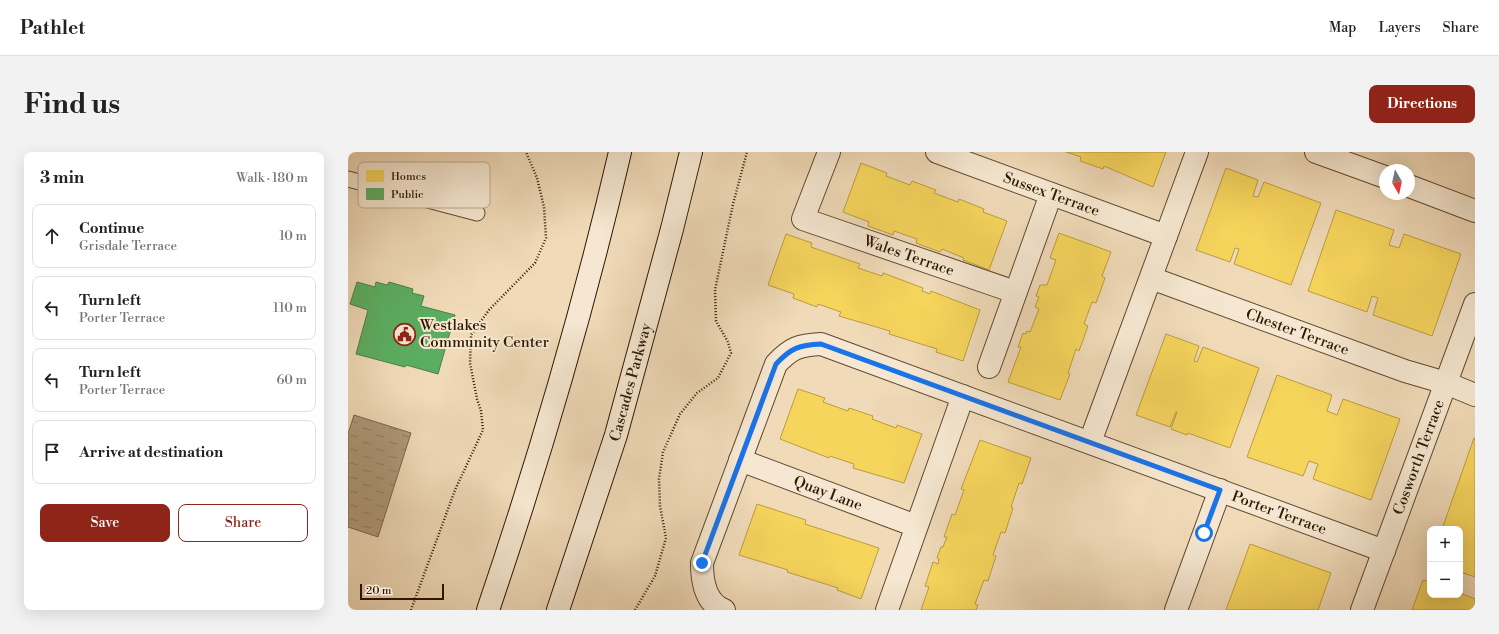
<!DOCTYPE html>
<html lang="en">
<head>
<meta charset="utf-8">
<style>
	:root { --surface:#fff; --page:#f2f2f2; --text:#222; --muted:#767676; --line:#e0e0e0; --accent:#8f2418 }
	body { margin:0; font-family:"Libre Bodoni",serif; background:var(--page); color:var(--text) }
	.controls { position:absolute; right:12px; bottom:12px; display:grid; overflow:hidden; border-radius:8px; box-shadow:0 4px 16px #0002 }
	.controls button { width:36px; height:36px; display:grid; place-items:center; padding:0; border:0; border-bottom:1px solid var(--line); background:var(--surface); color:var(--text); font:20px sans-serif }
	.compass { position:absolute; left:1031px; top:12px; width:36px; height:36px; border-radius:50%; background:var(--surface); box-shadow:0 4px 16px #0002; rotate:171deg }
	.scale { position:absolute; left:12px; bottom:10px; width:84px; box-sizing:border-box; padding-left:4px; border:2px solid #301800; border-top:0; font-size:11px; line-height:14px; white-space:nowrap; color:#301800; -webkit-text-stroke:3px #f5e7d1; paint-order:stroke }
	.stop { position:absolute; width:12px; height:12px; margin:-9px; border:3px solid #1a73e8; border-radius:50%; background:#fff }
	.stop.end { background:#1a73e8; border-color:#fff; box-shadow:0 1px 4px #0008 }
	.list { margin:0; padding:0; list-style:none }
	h2 { display:flex; justify-content:space-between; align-items:center; height:52px; margin:0; padding:0 16px; font-size:17px }
	h2 small { font-size:13px; font-weight:400; color:var(--muted) }
	.list li { display:grid; grid-template-columns:26px 1fr auto; gap:12px; align-items:center; box-sizing:border-box; height:64px; margin:0 8px 8px; padding:0 8px; border:1px solid var(--line); border-radius:8px }
	.list b { display:block; font-size:15px; white-space:nowrap }
	.list p { margin:0; font-size:13px; white-space:nowrap; color:var(--muted) }
	.list em { font-size:13px; font-style:normal; color:var(--muted) }
	.actions { display:flex; gap:8px; padding:12px 16px }
	.actions a { flex:1; padding:9px 0; border:1px solid var(--accent); border-radius:8px; text-align:center; font-size:14px; color:var(--accent) }
	.actions .main { background:var(--accent); color:#fff }
	.icon { flex:none; width:22px; height:22px; fill:none; stroke:currentColor; stroke-width:2; stroke-linecap:round; stroke-linejoin:round }
	.map { position:relative; flex:none; width:1127px; height:458px; overflow:hidden; border-radius:8px }
	header { display:flex; align-items:center; gap:24px; box-sizing:border-box; height:56px; padding:0 20px; background:var(--surface); border-bottom:1px solid var(--line) }
	header strong { font-size:19px }
	nav { display:flex; gap:22px; margin-inline-start:auto; font-size:14px }
	.intro { display:flex; align-items:center; justify-content:space-between; box-sizing:border-box; height:96px; padding:0 24px }
	h1 { margin:0; font-size:28px }
	.button { padding:10px 18px; border-radius:8px; background:var(--accent); color:#fff; font-size:14px; font-weight:700 }
	main { display:flex; gap:24px; padding:0 24px }
	aside { flex:1; background:var(--surface); border-radius:8px; box-shadow:0 4px 16px #0002 }
	.map>svg:first-child { display:block }
</style>
</head>
<body>
<header>
<strong>Pathlet</strong>
<nav><a>Map</a><a>Layers</a><a>Share</a></nav>
</header>
<div class="intro"><h1>Find us</h1><a class="button">Directions</a></div>
<main>
<aside>
<h2>3 min<small>Walk · 180 m</small></h2>
<ul class="list">
<li><svg class="icon" aria-label="ahead" viewBox="0 0 24 24"><path d="M12 20V5M6 11l6-6 6 6"/></svg><div><b>Continue</b><p>Grisdale Terrace</p></div><em>10 m</em></li>
<li><svg class="icon" aria-label="left" viewBox="0 0 24 24"><path d="M17 20v-9H6M10 6l-5 5 5 5"/></svg><div><b>Turn left</b><p>Porter Terrace</p></div><em>110 m</em></li>
<li><svg class="icon" aria-label="left" viewBox="0 0 24 24"><path d="M17 20v-9H6M10 6l-5 5 5 5"/></svg><div><b>Turn left</b><p>Porter Terrace</p></div><em>60 m</em></li>
<li><svg class="icon" aria-label="arrive" viewBox="0 0 24 24"><path d="M6 21V4h12l-3 4 3 4H6"/></svg><div><b>Arrive at destination</b></div></li>
</ul>
<div class="actions"><a class="main">Save</a><a>Share</a></div>
</aside>
<div class="map">
<svg width="1127" height="458" viewBox="0 0 1127 458">
	<defs>
		<pattern id="water-ripples" width="26" height="14" patternUnits="userSpaceOnUse"><rect width="26" height="14" fill="#af9879"/><path d="M2 4q2-2 4 0t4 0M15 11q2-2 4 0t4 0" fill="none" stroke="#8f7b61"/></pattern>
	</defs>
	<rect width="100%" height="100%" fill="#f0dab8"/>
	<filter id="stains"><feTurbulence type="fractalNoise" baseFrequency=".005" numOctaves="4"/><feColorMatrix values="0 0 0 0 .2 0 0 0 0 .09 0 0 0 0 .02 0 0 0 .5 -.17"/></filter>
	<radialGradient id="worn" r=".72"><stop offset=".6" stop-color="#630" stop-opacity="0"/><stop offset="1" stop-color="#630" stop-opacity=".3"/></radialGradient>
	<polygon fill="url(#water-ripples)" stroke="#7c6549" points="6,263 63,281 30,385 0,375 0,282"/>
	<g fill="#f6d55c" stroke="#bb9c40">
		<polygon points="718,0 818,0 805,35 756,14 755,17 732,9 733,5"/>
		<polygon points="513,11 539,21 538,24 562,33 564,29 588,38 586,41 610,50 611,47 636,57 635,60 659,69 641,118 615,108 616,106 594,97 592,100 568,91 569,87 546,79 545,83 520,74 521,70 495,60"/>
		<polygon points="878,16 910,28 905,44 910,45 916,30 973,51 943,133 886,112 891,97 887,96 882,110 848,98"/>
		<polygon points="988,58 1046,78 1041,93 1051,96 1056,82 1113,102 1084,184 1025,163 1030,146 1024,144 1019,160 960,139"/>
		<polygon points="711,81 763,100 754,124 757,126 748,151 744,150 736,172 740,174 731,199 728,197 720,221 722,222 712,248 660,230 673,195 670,195 675,181 678,182 679,179 682,180 691,157 687,155 691,145 688,144 692,133 699,133 708,108 702,106"/>
		<polygon points="438,82 464,91 463,95 512,112 510,116 534,124 535,121 575,136 574,139 582,142 583,139 632,158 615,209 588,200 589,197 541,182 542,179 491,164 493,160 470,152 469,155 445,146 446,142 420,133"/>
		<polygon points="818,182 851,194 846,209 849,210 855,195 911,216 882,296 840,281 839,283 823,277 829,260 828,260 822,275 788,263"/>
		<polygon points="929,223 984,243 979,259 989,263 995,247 1052,267 1023,348 965,327 970,312 961,309 955,324 899,305"/>
		<polygon points="450,237 477,246 475,250 500,259 501,256 525,264 524,267 548,276 549,273 574,282 556,331 505,316 506,312 482,304 481,306 432,287"/>
		<polygon points="1126,286 1127,286 1127,425 1112,420 1112,377 1094,377"/>
		<polygon points="632,288 683,306 674,332 671,331 663,355 665,356 657,381 653,380 645,403 648,404 640,429 636,428 627,452 630,453 628,458 573,458 581,435 577,434 585,410 590,412 591,407 589,406 593,395 595,395 599,385 596,385 604,362 607,363 616,338 613,337"/>
		<polygon points="409,352 458,368 457,372 531,396 513,447 489,438 490,436 439,420 440,418 391,403"/>
		<polygon points="902,392 983,421 970,458 878,458"/>
		<polygon points="1075,428 1082,430 1082,443 1112,443 1112,441 1127,447 1127,458 1064,458"/>
	</g>
	<polygon fill="#5aae61" stroke="#4d8144" points="9,130 27,135 28,130 39,133 41,130 65,137 64,141 76,144 73,154 107,163 90,222 58,213 57,215 8,202 20,158 2,152"/>
	<g fill="none" stroke-linecap="round" stroke-linejoin="round">
		<defs>
			<polyline id="service" points="0,27 129,61"/>
			<g id="minor">
				<path id="s1" d="M 481,0 L 455,67 L 667,140"/>
				<path id="s2" d="M 589,0 L 818,84"/>
				<polyline points="968,0 1037,25"/>
				<polyline points="1061,34 1127,59"/>
				<path id="s3" d="M 803,126 L 1057,219 L 1098,231 L 1127,243"/>
				<polyline points="641,215 703,42"/>
				<polyline points="742,290 849,0"/>
				<path id="s4" d="M 392,308 L 568,374"/>
				<path id="s5" d="M 376,458 C 357,451 354,428 354,411 L 428,212 C 443,196 451,193 473,192 L 1036,399"/>
				<polyline points="539,458 615,244"/>
				<polyline points="828,458 872,338"/>
				<path id="s6" d="M 1014,458 L 1127,152"/>
			</g>
			<g id="secondary">
				<path d="M 140,458 C 191,308 236,155 272,0"/>
				<path id="s7" d="M 210,458 L 268,283 L 324,77 L 343,0"/>
			</g>
		</defs>
		<use href="#service" stroke="#60482e" stroke-width="17"/>
		<use href="#minor" stroke="#60482e" stroke-width="24"/>
		<use href="#secondary" stroke="#301800" stroke-width="24"/>
		<g stroke="#301800" stroke-width="2.5" stroke-dasharray="1 2" stroke-linecap="butt">
			<polyline points="63,458 107,338 135,278 133,259 129,247 122,211 123,183 141,158 187,111 198,86 196,55 189,26 178,0"/>
			<polyline points="287,458 307,424 318,386 312,354 311,327 315,300 332,262 349,241 370,226 383,201 380,190 368,169 367,138 385,52 399,0"/>
		</g>
		<use href="#service" stroke="#f5e7d1" stroke-width="15"/>
		<use href="#minor" stroke="#f5e7d1" stroke-width="22"/>
		<use href="#secondary" stroke="#f5e7d1" stroke-width="22"/>
	</g>
	<g fill="none" stroke-linecap="round" stroke-linejoin="round">
		<path stroke="#1a73e8" stroke-width="5" d="M 354,411 L 428,212 C 443,196 451,193 473,192 L 872,338 L 856,381"/>
	</g>
	<defs>
		<symbol id="civic-ring" viewBox="-11 -11 22 22"><circle r="9.5" fill="#f5e7d1" stroke="#8f2418" stroke-width="1.5"/><path d="M-.6-6.5H3V-4.5H.6V-3L4-1V1h2V6H-6V1h2V-1L-.6-3ZM-1.2 2.5V6h2.4V2.5Z" fill="#8f2418"/></symbol>
	</defs>
	<g fill-rule="evenodd">
		<use href="#civic-ring" x="44" y="170" width="25" height="25"/>
	</g>
	<g text-anchor="middle" stroke-width="4" stroke-linejoin="round" paint-order="stroke">
		<g font-size="15" fill="#301800" stroke="#f5e7d1">
			<text dy="5" stroke="none"><textPath href="#s2" startOffset="122">Sussex Terrace</textPath></text>
			<text dy="5" stroke="none"><textPath href="#s1" startOffset="184">Wales Terrace</textPath></text>
			<text dy="5" stroke="none"><textPath href="#s3" startOffset="156">Chester Terrace</textPath></text>
			<text dy="5" stroke="none"><textPath href="#s7" startOffset="239">Cascades Parkway</textPath></text>
			<text dy="5" stroke="none"><textPath href="#s6" startOffset="163">Cosworth Terrace</textPath></text>
			<text dy="5" stroke="none"><textPath href="#s4" startOffset="94">Quay Lane</textPath></text>
			<text dy="5" stroke="none"><textPath href="#s5" startOffset="807">Porter Terrace</textPath></text>
		</g>
		<g font-size="15" fill="#301800" stroke="#f5e7d1" text-anchor="start">
			<text x="72" y="178">Westlakes<tspan x="72" dy="17">Community Center</tspan></text>
		</g>
	</g>
	<rect x="10" y="10" width="132" height="46" rx="6" fill="#f5e7d1" stroke="#baa992" stroke-width="1"/>
	<rect x="18" y="18" width="18" height="12" fill="#f6d55c"/>
	<rect x="18" y="36" width="18" height="12" fill="#5aae61"/>
	<g font-size="11" fill="#301800">
		<text x="43" y="28">Homes</text>
		<text x="43" y="46">Public</text>
	</g>
	<rect width="100%" height="100%" filter="url(#stains)"/>
	<rect width="100%" height="100%" fill="url(#worn)"/>
</svg>
<div class="controls">
<button>+</button>
<button>−</button>
</div>
<svg class="compass" viewBox="-18 -18 36 36"><path d="M0-13l5 13h-10z" fill="#e53935"/><path d="M0 13l5-13h-10z" fill="#767676"/></svg>
<div class="scale">20 m</div>
<div class="stop" style="left:856px;top:381px"></div>
<div class="stop end" style="left:354px;top:411px"></div>
</div>
</main>
</body>
</html>
